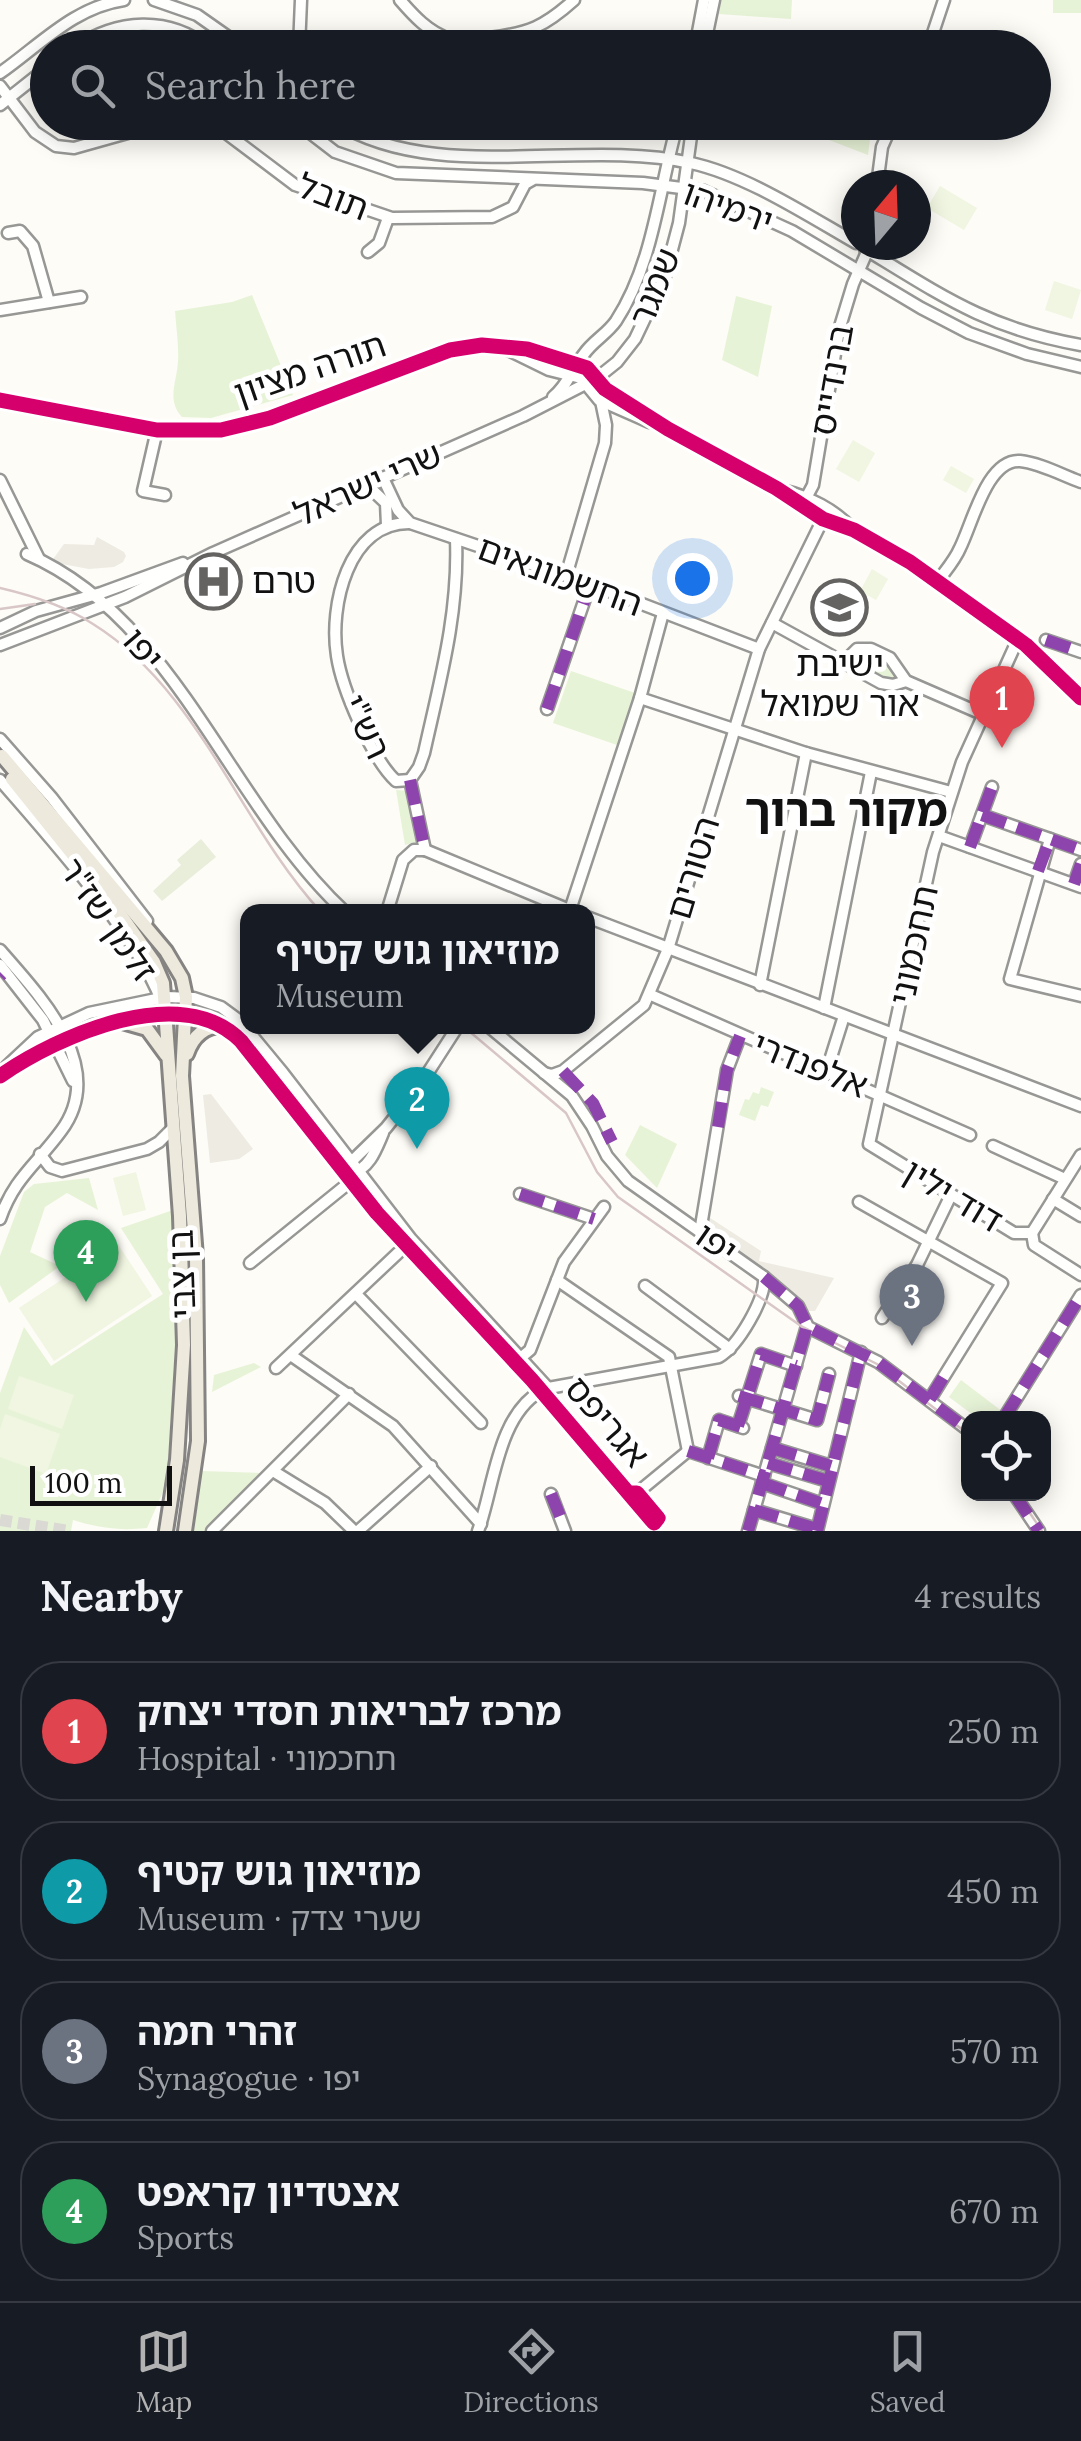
<!DOCTYPE html>
<html lang="en">
<head>
<meta charset="utf-8">
<style>
	:root { --surface:#171b24; --page:#20242c; --text:#f1f3f6; --muted:#9ea1a6; --line:#363941; --accent:#b2b2b3 }
	body { margin:0; font-family:Lora,"Noto Sans Hebrew",serif; background:var(--page); color:var(--text) }
	.controls { position:absolute; right:30px; bottom:30px; display:grid; overflow:hidden; border-radius:20px; box-shadow:0 5px 25px #0003 }
	.controls button { width:90px; height:90px; display:grid; place-items:center; padding:0; border:0; border-bottom:2px solid var(--line); background:var(--surface); color:var(--text); font:50px sans-serif }
	.compass { position:absolute; left:841px; top:170px; width:90px; height:90px; border-radius:50%; background:var(--surface); box-shadow:0 5px 25px #0003; rotate:19deg }
	.scale { position:absolute; left:30px; bottom:25px; width:142px; box-sizing:border-box; padding-left:10px; border:5px solid #111; border-top:0; font-size:28px; line-height:35px; white-space:nowrap; color:#111; -webkit-text-stroke:8px #fff; paint-order:stroke }
	.you { position:absolute; left:692px; top:578px; width:35px; height:35px; margin:-25px; border:8px solid #fff; border-radius:50%; background:#1a73e8; box-shadow:0 0 0 15px #1a73e833 }
	.badge { display:grid; place-items:center; width:65px; height:65px; border-radius:50%; background:var(--accent); color:#fff; font-size:32px; font-weight:700 }
	.pin { position:absolute; translate:-50% -82px; filter:drop-shadow(0 2px 5px #0008) }
	.pin::after { content:''; position:absolute; top:52px; width:35px; height:30px; background:inherit; clip-path:polygon(0 0,100% 0,50% 100%) }
	.popup { position:absolute; left:240px; top:904px; width:355px; height:130px; box-sizing:border-box; display:grid; place-content:center; border-radius:20px; background:var(--surface); filter:drop-shadow(0 2px 8px #0005); font-size:32px; white-space:nowrap; color:var(--muted) }
	.popup b { font-size:38px; color:var(--text) }
	.popup::after { content:''; position:absolute; left:50%; top:100%; margin-left:-20px; border:20px solid transparent; border-top-color:var(--surface) }
	.list { margin:0; padding:0; list-style:none }
	h2 { display:flex; justify-content:space-between; align-items:center; height:130px; margin:0; padding:0 40px; font-size:42px }
	h2 small { font-size:32px; font-weight:400; color:var(--muted) }
	.list li { display:grid; grid-template-columns:65px 1fr auto; gap:30px; align-items:center; box-sizing:border-box; height:140px; margin:0 20px 20px; padding:0 20px; border:2px solid var(--line); border-radius:40px }
	.list b { display:block; font-size:38px; white-space:nowrap }
	.list p { margin:0; font-size:32px; white-space:nowrap; color:var(--muted) }
	.list em { font-size:32px; font-style:normal; color:var(--muted) }
	.icon { flex:none; width:55px; height:55px; fill:none; stroke:currentColor; stroke-width:2; stroke-linecap:round; stroke-linejoin:round }
	.map { position:relative; flex:none; width:1081px; height:1531px; overflow:hidden }
	.search { position:absolute; background:var(--surface); box-shadow:0 5px 25px #0003; left:30px; right:30px; top:30px; height:110px; display:flex; align-items:center; gap:25px; box-sizing:border-box; padding:0 35px; border-radius:55px; color:var(--muted); font-size:38px }
	.sheet { height:770px; background:var(--surface) }
	nav { display:flex; justify-content:space-around; align-items:center; box-sizing:border-box; height:140px; border-top:2px solid var(--line); background:var(--surface); font-size:28px; color:var(--muted) }
	nav a { display:grid; justify-items:center; gap:5px }
	nav .on { color:var(--accent) }
	.map>svg:first-child { display:block }
</style>
</head>
<body>
<div class="map">
<svg width="1081" height="1531" viewBox="0 0 1081 1531">
	<rect width="100%" height="100%" fill="#fdfcf7"/>
	<g fill="#e7f3d7">
		<polygon points="721,0 792,0 791,19 719,14"/>
		<rect x="1053" y="0" width="28" height="13"/>
		<polygon points="1040,51 1048,68 1049,85 1034,86 1034,54"/>
		<polygon points="785,123 824,123 870,139 868,155"/>
		<path d="M 252,295 L 293,395 L 211,418 L 182,417 C 166,400 177,382 178,361 C 179,345 176,327 175,311 L 232,302 Z"/>
		<polygon points="736,296 772,306 758,377 722,360"/>
		<path d="M 864,653 L 875,655 L 898,676 L 894,679 C 881,679 862,671 853,660 L 856,654 Z"/>
		<polygon points="571,671 635,693 617,745 553,723"/>
		<polygon points="396,790 409,791 420,841 405,845"/>
		<polygon points="761,1087 774,1092 768,1107 761,1105 755,1121 739,1115 745,1099 749,1100 753,1092 759,1094"/>
		<polygon points="640,1125 677,1144 657,1188 625,1155"/>
		<polygon points="89,1178 98,1210 67,1193 45,1207 30,1252 60,1266 9,1303 0,1285 0,1256 24,1192 34,1184"/>
		<path d="M 173,1210 L 175,1346 L 167,1483 L 147,1528 C 120,1531 99,1528 73,1520 L 71,1531 L 0,1531 L 0,1393 L 24,1327 L 51,1366 L 163,1294 L 121,1228 Z"/>
		<polygon points="254,1363 261,1367 212,1392 214,1375"/>
		<polygon points="961,1380 1003,1412 999,1418 977,1418 949,1397"/>
		<polygon points="202,1471 260,1473 204,1531 194,1531"/>
	</g>
	<polygon fill="#e9eedb" points="201,839 216,857 162,901 153,891 181,865 177,860"/>
	<g fill="#f0f6e1">
		<polygon points="940,186 977,208 964,230 927,208"/>
		<polygon points="1054,281 1081,290 1072,319 1045,310"/>
		<polygon points="853,440 875,453 859,482 836,469"/>
		<polygon points="951,466 974,479 966,493 943,480"/>
		<polygon points="872,569 888,579 876,600 860,591"/>
		<polygon points="136,1172 146,1210 123,1216 113,1178"/>
		<polygon points="117,1243 152,1296 54,1361 19,1308"/>
		<polygon points="19,1376 74,1395 62,1429 8,1409"/>
		<polygon points="5,1414 60,1434 46,1474 0,1457 0,1429"/>
	</g>
	<g fill="#edebe2">
		<polygon points="97,537 124,552 126,556 123,562 114,567 89,569 51,562 64,544 94,545"/>
		<polygon points="211,1094 253,1149 239,1159 210,1163 203,1095"/>
		<polygon points="704,1214 761,1251 759,1261 834,1278 815,1311 802,1311 700,1232"/>
	</g>
	<g fill="none" stroke-linecap="round" stroke-linejoin="round">
		<polyline stroke="#dad9d4" stroke-width="12" stroke-dasharray="12 6" stroke-linecap="butt" points="0,1520 69,1531"/>
		<defs>
			<g id="minor">
				<polyline points="154,0 197,15 244,48"/>
				<path d="M 400,0 C 413,15 429,33 450,39 C 462,43 476,39 489,38 C 529,33 544,27 574,0"/>
				<path d="M 74,48 C 117,19 168,15 209,48"/>
				<polyline points="299,48 301,0"/>
				<polyline points="695,48 704,0"/>
				<polyline points="704,48 714,0"/>
				<polyline points="928,48 944,0"/>
				<path d="M 0,73 C 40,45 74,7 124,0"/>
				<polyline points="0,86 35,132 56,146 74,148 131,132 206,125 226,133 295,185 392,218 492,217 513,207 525,184 532,180"/>
				<polyline points="0,105 48,67"/>
				<polyline points="296,122 335,152 396,173 643,183 704,191 792,231 921,308 969,333 1027,354 1081,367"/>
				<path d="M 335,122 C 437,185 578,138 691,163 C 746,175 807,215 856,243"/>
				<polyline points="877,185 882,147 893,122"/>
				<polyline points="8,233 20,231 33,246 49,302"/>
				<path d="M 865,249 C 942,296 989,329 1081,345"/>
				<polyline points="368,252 379,243 388,218"/>
				<polyline points="0,310 81,297"/>
				<polyline points="508,350 549,370 581,378 599,400 649,422"/>
				<path d="M 553,397 C 568,385 572,369 584,354 C 593,341 607,334 616,321 C 654,263 659,187 678,122"/>
				<polyline points="0,400 157,430 221,430 270,418 450,350 482,345 527,349 587,368 605,389 668,429 776,488 823,519 854,530 910,562 1026,645 1081,698"/>
				<polyline points="157,430 143,491 165,495"/>
				<polyline points="383,478 398,510 410,523 590,584 759,649"/>
				<polyline points="0,480 39,559"/>
				<polyline points="367,485 386,503 387,525"/>
				<path d="M 782,490 C 808,496 836,510 853,530"/>
				<polyline points="795,502 805,500 813,485 839,330 853,284 870,245"/>
				<path d="M 409,523 C 348,523 329,606 337,656 C 342,689 372,759 396,781 L 410,780"/>
				<path d="M 27,554 C 176,618 230,806 345,912"/>
				<polyline points="566,576 605,443 606,425 601,401"/>
				<path d="M 938,581 C 946,570 955,560 960,548 C 973,522 987,459 1020,461 C 1040,463 1062,475 1081,482"/>
				<polyline points="772,623 881,683 893,685 906,681"/>
				<polyline points="0,628 36,611 101,593 183,563"/>
				<polyline points="1018,639 962,762 933,852 869,1144 1014,1233 1032,1233"/>
				<polyline points="1046,640 1081,652"/>
				<polyline points="0,645 125,597 213,553 523,416 597,378 617,362 635,339 665,276 679,223 693,122"/>
				<polyline points="843,663 857,649 871,649 890,658 906,681 982,714"/>
				<polyline points="640,698 806,753 951,792"/>
				<polyline points="547,709 590,584"/>
				<polyline points="0,739 52,798 147,921"/>
				<path d="M 0,780 C 51,839 133,929 161,1000"/>
				<path d="M 410,780 L 419,767 L 424,753 C 440,681 459,613 456,539"/>
				<polyline points="410,780 425,850"/>
				<polyline points="982,815 1081,850"/>
				<polyline points="939,836 1081,887"/>
				<polyline points="1050,839 1010,979 1081,996"/>
				<polyline points="970,847 992,787"/>
				<polyline points="425,850 572,911"/>
				<polyline points="1074,884 1081,864"/>
				<polyline points="570,910 640,698 663,613"/>
				<polyline points="387,912 403,860 414,850 425,850"/>
				<polyline points="587,917 1081,1106"/>
				<path d="M 0,950 C 40,996 109,1067 61,1131 C 37,1164 14,1178 0,1219"/>
				<polyline points="0,965 43,1020 73,1081"/>
				<polyline points="760,985 806,753"/>
				<polyline points="651,995 970,1135"/>
				<polyline points="824,1008 871,772"/>
				<polyline points="488,1026 572,1096 592,1126 607,1156 628,1181 764,1277 798,1306 808,1327 878,1362 968,1430"/>
				<polyline points="7,1066 38,1037 89,1013 166,997 194,998 221,1007 240,1021 283,1073 411,1239 549,1389"/>
				<polyline points="544,1073 552,1075 563,1071 644,1005 668,949 759,649 823,519"/>
				<polyline points="826,1073 844,1016"/>
				<path d="M 0,1076 C 58,1036 181,980 241,1041 L 377,1213 L 532,1380 L 654,1523"/>
				<polyline points="993,1146 1065,1179"/>
				<polyline points="40,1154 50,1167 62,1171 147,1149 159,1142 173,1128"/>
				<polyline points="349,1164 386,1128 418,1088 458,1026"/>
				<path d="M 352,1173 C 370,1168 376,1149 383,1133"/>
				<polyline points="520,1194 594,1219"/>
				<polyline points="1053,1199 1081,1216"/>
				<polyline points="859,1202 1002,1283 930,1399"/>
				<polyline points="700,1232 727,1070 740,1036"/>
				<polyline points="1032,1233 1081,1155"/>
				<polyline points="1032,1233 1034,1245 1081,1275"/>
				<polyline points="250,1263 350,1182"/>
				<polyline points="557,1280 669,1357 688,1451"/>
				<polyline points="645,1286 730,1349"/>
				<polyline points="356,1294 481,1423"/>
				<polyline points="882,1318 917,1265 951,1195"/>
				<polyline points="292,1356 393,1426 481,1524"/>
				<polyline points="518,1360 530,1350 564,1262 604,1207"/>
				<polyline points="276,1368 398,1253"/>
				<path d="M 543,1389 L 719,1357 C 738,1346 766,1299 764,1277"/>
				<polyline points="739,1396 817,1420 829,1374"/>
				<polyline points="1004,1418 1081,1295"/>
				<polyline points="738,1426 761,1354 796,1366"/>
				<polyline points="772,1448 831,1466"/>
				<polyline points="688,1451 764,1476"/>
				<polyline points="708,1458 719,1420 743,1428"/>
				<polyline points="768,1463 828,1481"/>
				<polyline points="273,1471 325,1503 354,1531"/>
				<polyline points="762,1483 823,1504"/>
				<polyline points="629,1493 637,1493 688,1451"/>
				<polyline points="551,1494 565,1531"/>
				<polyline points="1014,1494 1039,1531"/>
				<polyline points="754,1510 817,1529"/>
				<polyline points="212,1531 349,1394"/>
				<polyline points="358,1531 431,1466"/>
				<path d="M 478,1531 C 494,1488 497,1416 541,1391"/>
				<polyline points="748,1531 807,1326"/>
				<polyline points="817,1531 861,1352"/>
			</g>
			<g id="major">
				<polyline points="2,756 166,951 182,978 186,997 182,1076 196,1257 198,1441 185,1531"/>
				<polyline points="12,779 118,911 154,962 163,983 180,1216 184,1345 177,1460 166,1531"/>
				<polyline points="119,1021 147,1029 166,1055"/>
				<path d="M 187,1054 C 193,1036 205,1025 225,1026"/>
			</g>
		</defs>
		<use href="#minor" stroke="#979795" stroke-width="15"/>
		<use href="#major" stroke="#858482" stroke-width="18"/>
		<use href="#minor" stroke="#fffffe" stroke-width="10"/>
		<use href="#major" stroke="#ede9dc" stroke-width="12"/>
		<g stroke="#d9c6c7" stroke-width="2.5">
			<path d="M 0,588 C 30,595 67,607 93,624 C 199,690 239,823 321,912"/>
			<polyline points="0,609 35,604"/>
			<polyline points="463,1026 566,1113 597,1172 618,1197 801,1326 877,1364 968,1434"/>
			<polyline points="1017,1494 1042,1531"/>
		</g>
		<g stroke="#8e44ad" stroke-width="12" stroke-dasharray="25 12" stroke-linecap="butt">
			<polyline points="1046,640 1081,652"/>
			<polyline points="547,709 590,584"/>
			<polyline points="410,780 425,850"/>
			<polyline points="982,815 1081,850"/>
			<polyline points="970,847 992,787"/>
			<polyline points="1038,871 1050,839"/>
			<polyline points="1074,884 1081,864"/>
			<polyline points="0,976 2,974"/>
			<polyline points="563,1071 593,1103 612,1142"/>
			<polyline points="718,1127 727,1070 740,1036"/>
			<polyline points="520,1194 594,1219"/>
			<polyline points="764,1277 798,1306 808,1327 878,1362 968,1430"/>
			<polyline points="739,1396 817,1420 829,1374"/>
			<polyline points="930,1399 949,1368"/>
			<polyline points="1004,1418 1081,1295"/>
			<polyline points="738,1426 761,1354 796,1366"/>
			<polyline points="772,1448 831,1466"/>
			<polyline points="688,1451 764,1476"/>
			<polyline points="708,1458 719,1420 744,1428"/>
			<polyline points="768,1463 828,1481"/>
			<polyline points="762,1483 823,1504"/>
			<polyline points="551,1494 560,1516"/>
			<polyline points="1014,1494 1039,1531"/>
			<polyline points="754,1510 817,1529"/>
			<polyline points="748,1531 807,1326"/>
			<polyline points="817,1531 861,1352"/>
		</g>
		<defs>
			<g id="cycleway">
				<polyline points="0,400 157,430 221,430 270,418 450,350 482,345 527,349 587,368 605,389 668,429 776,488 823,519 854,530 910,562 1026,645 1081,698"/>
				<path d="M 0,1076 C 58,1036 181,980 241,1041 L 377,1213 L 532,1380 L 654,1523 L 658,1518 L 637,1493 L 629,1493"/>
			</g>
		</defs>
		<use href="#cycleway" stroke="#fff" stroke-width="21"/>
		<use href="#cycleway" stroke="#d6006c" stroke-width="15"/>
	</g>
	<defs>
		<symbol id="hospital-ring" viewBox="-11 -11 22 22"><circle r="9.5" fill="#fff" stroke="#646362" stroke-width="1.5"/><path d="M-5-5h3v3.5h4V-5h3V5h-3V1.5h-4V5h-3Z" fill="#646362"/></symbol>
		<symbol id="school-ring" viewBox="-11 -11 22 22"><circle r="9.5" fill="#fff" stroke="#646362" stroke-width="1.5"/><path d="M0-5L7-2L0 1L-7-2ZM-4 1L0 2.5L4 1V4Q0 6-4 4Z" fill="#646362"/></symbol>
	</defs>
	<g fill-rule="evenodd">
		<use href="#hospital-ring" x="182" y="550" width="63" height="63"/>
		<use href="#school-ring" x="808" y="576" width="63" height="63"/>
	</g>
	<g text-anchor="middle" stroke-width="10" stroke-linejoin="round" paint-order="stroke">
		<g font-size="35" fill="#111" stroke="#fff">
			<text transform="translate(333 197) rotate(21)" y="12">תובל</text>
			<text transform="translate(728 207) rotate(20)" y="12">ירמיהו</text>
			<text transform="translate(655 287) rotate(-68)" y="12">שמגר</text>
			<text transform="translate(310 369) rotate(-19)" y="12">תורה מציון</text>
			<text transform="translate(832 380) rotate(-80)" y="12">ברנדייס</text>
			<text transform="translate(368 484) rotate(-24)" y="12">שרי ישראל</text>
			<text transform="translate(560 576) rotate(20)" y="12">החשמונאים</text>
			<text transform="translate(143 649) rotate(50)" y="12">יפו</text>
			<text transform="translate(366 727) rotate(64)" y="12">רש"י</text>
			<text transform="translate(693 868) rotate(-73)" y="12">הטורים</text>
			<text transform="translate(108 920) rotate(55)" y="12">זלמן שז"ר</text>
			<text transform="translate(914 945) rotate(-78)" y="12">תחכמוני</text>
			<text transform="translate(810 1065) rotate(22)" y="12">אלפנדרי</text>
			<text transform="translate(953 1196) rotate(31)" y="12">דוד ילין</text>
			<text transform="translate(716 1243) rotate(35)" y="12">יפו</text>
			<text transform="translate(182 1274) rotate(-92)" y="12">בן צבי</text>
			<text transform="translate(607 1422) rotate(49)" y="12">אגריפס</text>
		</g>
		<g font-size="35" fill="#111" stroke="#fff" text-anchor="start">
			<text x="252" y="593">טרם</text>
			<text x="840" y="676" text-anchor="middle">ישיבת<tspan x="840" dy="40">אור שמואל</tspan></text>
		</g>
		<g font-size="45" font-weight="bold" fill="#111" stroke="#fff">
			<text x="846" y="826">מקור ברוך</text>
		</g>
	</g>
</svg>
<div class="controls">
<button><svg class="icon" aria-label="locate" viewBox="0 0 24 24"><circle cx="12" cy="12" r="6"/><path d="M12 2v4M12 18v4M2 12h4M18 12h4"/></svg></button>
</div>
<svg class="compass" viewBox="-18 -18 36 36"><path d="M0-13l5 13h-10z" fill="#e53935"/><path d="M0 13l5-13h-10z" fill="#9ea1a6"/></svg>
<div class="scale">100 m</div>
<div class="you"></div>
<div class="pin badge" style="left:1002px;top:748px;background:#e0444e">1</div>
<div class="pin badge" style="left:417px;top:1149px;background:#0f9aa8">2</div>
<div class="popup"><b>מוזיאון גוש קטיף</b>Museum</div>
<div class="pin badge" style="left:912px;top:1346px;background:#6b7280">3</div>
<div class="pin badge" style="left:86px;top:1302px;background:#2e9e5b">4</div>
<div class="search"><svg class="icon" aria-label="search" viewBox="0 0 24 24"><circle cx="10" cy="10" r="6"/><path d="M15 15l6 6"/></svg>Search here</div>
</div>
<section class="sheet">
<h2>Nearby<small>4 results</small></h2>
<ul class="list">
<li><span class="badge" style="background:#e0444e">1</span><div><b>מרכז לבריאות חסדי יצחק</b><p>Hospital · תחכמוני</p></div><em>250 m</em></li>
<li><span class="badge" style="background:#0f9aa8">2</span><div><b>מוזיאון גוש קטיף</b><p>Museum · שערי צדק</p></div><em>450 m</em></li>
<li><span class="badge" style="background:#6b7280">3</span><div><b>זהרי חמה</b><p>Synagogue · יפו</p></div><em>570 m</em></li>
<li><span class="badge" style="background:#2e9e5b">4</span><div><b>אצטדיון קראפט</b><p>Sports</p></div><em>670 m</em></li>
</ul>
</section>
<nav>
<a class="on"><svg class="icon" aria-label="map" viewBox="0 0 24 24"><path d="M3 6l6-2 6 2 6-2v14l-6 2-6-2-6 2zM9 4v14M15 6v14"/></svg>Map</a>
<a><svg class="icon" aria-label="directions" viewBox="0 0 24 24"><path d="M12 3l9 9-9 9-9-9zM9 14v-3h6M13 9l2 2-2 2"/></svg>Directions</a>
<a><svg class="icon" aria-label="saved" viewBox="0 0 24 24"><path d="M7 4h10v16l-5-4-5 4z"/></svg>Saved</a>
</nav>
</body>
</html>
